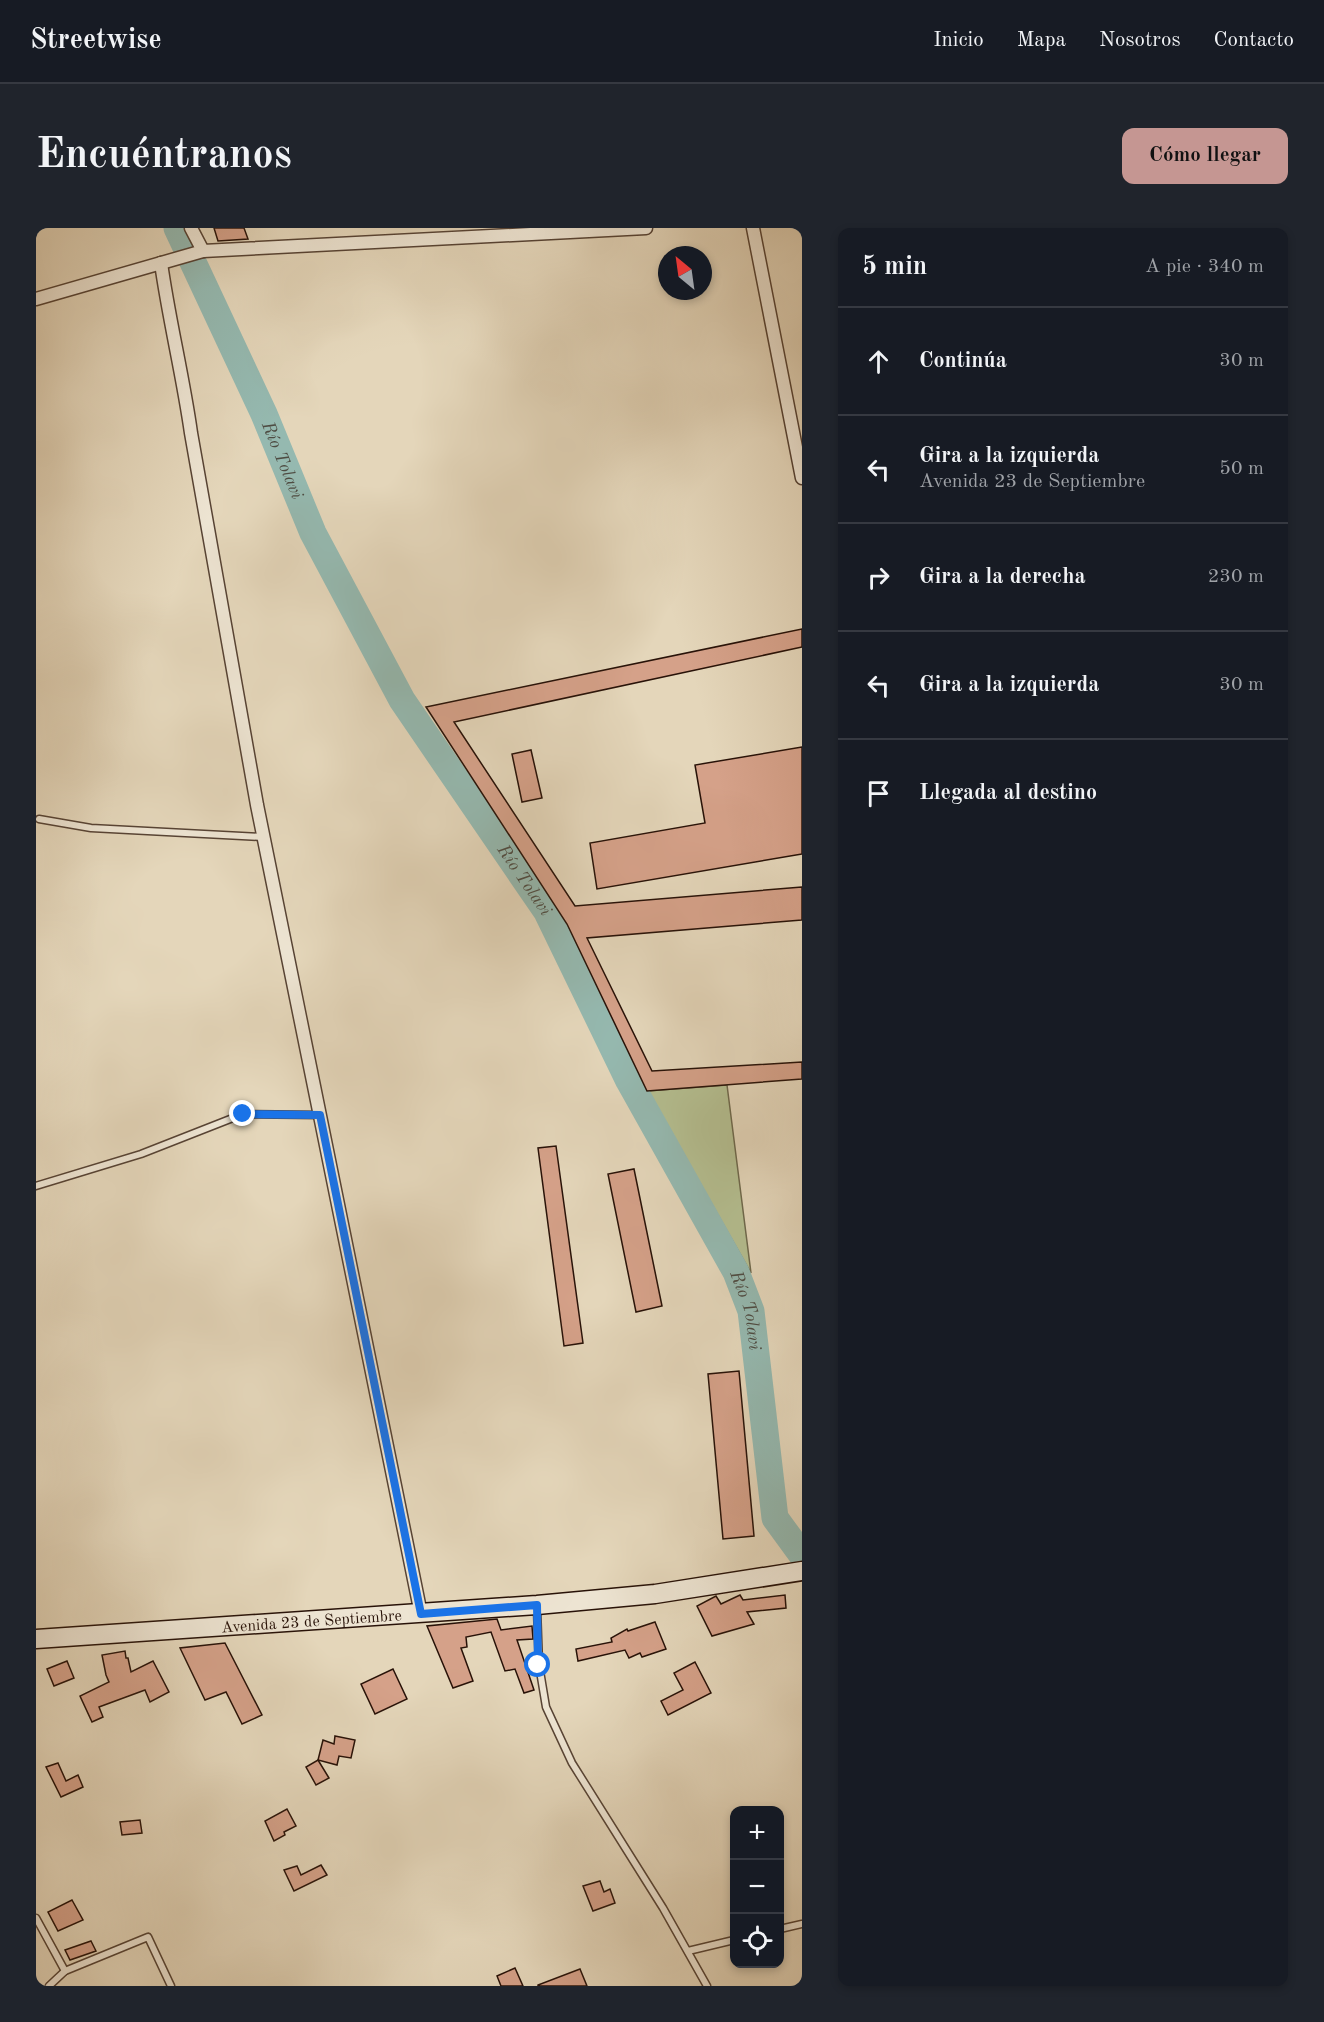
<!DOCTYPE html>
<html lang="es">
<head>
<meta charset="utf-8">
<style>
	:root { --surface:#171b24; --page:#20242c; --text:#f1f3f6; --muted:#9ea1a6; --line:#363941; --accent:#c59692 }
	body { margin:0; font-family:"Old Standard TT",serif; background:var(--page); color:var(--text) }
	.controls { position:absolute; right:18px; bottom:18px; display:grid; overflow:hidden; border-radius:12px; box-shadow:0 3px 9px #0003 }
	.controls button { width:54px; height:54px; display:grid; place-items:center; padding:0; border:0; border-bottom:2px solid var(--line); background:var(--surface); color:var(--text); font:30px sans-serif }
	.compass { position:absolute; left:622px; top:18px; width:54px; height:54px; border-radius:50%; background:var(--surface); box-shadow:0 3px 9px #0003; rotate:331deg }
	.stop { position:absolute; width:18px; height:18px; margin:-14px; border:4px solid #1a73e8; border-radius:50%; background:#fff }
	.stop.end { background:#1a73e8; border-color:#fff; box-shadow:0 2px 6px #0008 }
	.list { margin:0; padding:0; list-style:none }
	h2 { display:flex; justify-content:space-between; align-items:center; height:78px; margin:0; padding:0 24px; font-size:26px }
	h2 small { font-size:20px; font-weight:400; color:var(--muted) }
	.list li { display:grid; grid-template-columns:39px 1fr auto; gap:18px; align-items:center; box-sizing:border-box; height:108px; padding:0 24px; border-top:2px solid var(--line) }
	.list b { display:block; font-size:22px; white-space:nowrap }
	.list p { margin:0; font-size:20px; white-space:nowrap; color:var(--muted) }
	.list em { font-size:20px; font-style:normal; color:var(--muted) }
	.icon { flex:none; width:33px; height:33px; fill:none; stroke:currentColor; stroke-width:2; stroke-linecap:round; stroke-linejoin:round }
	.map { position:relative; flex:none; width:766px; height:1758px; overflow:hidden; border-radius:12px }
	header { display:flex; align-items:center; gap:36px; box-sizing:border-box; height:84px; padding:0 30px; background:var(--surface); border-bottom:2px solid var(--line) }
	header strong { font-size:28px }
	nav { display:flex; gap:33px; margin-inline-start:auto; font-size:21px }
	.intro { display:flex; align-items:center; justify-content:space-between; box-sizing:border-box; height:144px; padding:0 36px }
	h1 { margin:0; font-size:42px }
	.button { padding:15px 27px; border-radius:12px; background:var(--accent); color:#111; font-size:21px; font-weight:700 }
	main { display:flex; gap:36px; padding:0 36px }
	aside { flex:1; background:var(--surface); border-radius:12px; box-shadow:0 3px 9px #0003 }
	.map>svg:first-child { display:block }
</style>
</head>
<body>
<header>
<strong>Streetwise</strong>
<nav><a>Inicio</a><a>Mapa</a><a>Nosotros</a><a>Contacto</a></nav>
</header>
<div class="intro"><h1>Encuéntranos</h1><a class="button">Cómo llegar</a></div>
<main>
<div class="map">
<svg width="766" height="1758" viewBox="0 0 766 1758">
	<rect width="100%" height="100%" fill="#e4d6ba"/>
	<filter id="stains"><feTurbulence type="fractalNoise" baseFrequency=".00333" numOctaves="4"/><feColorMatrix values="0 0 0 0 .2 0 0 0 0 .09 0 0 0 0 .02 0 0 0 .5 -.17"/></filter>
	<radialGradient id="worn" r=".72"><stop offset=".6" stop-color="#630" stop-opacity="0"/><stop offset="1" stop-color="#630" stop-opacity=".3"/></radialGradient>
	<polygon fill="#b4be90" stroke="#6e684c" stroke-width="1.5" points="691,857 715,1045 611,863"/>
	<g fill="none" stroke-linecap="round" stroke-linejoin="round">
		<path stroke="#95b9b0" stroke-width="27" id="s1" d="M 141,0 L 228,186 L 277,305 L 366,472 L 511,684 L 593,853 L 700,1044 L 715,1083 L 739,1290 L 766,1327"/>
	</g>
	<g fill="#d5a189" stroke="#281208" stroke-width="1.5">
		<polygon points="178,0 208,0 212,11 182,13"/>
		<polygon points="766,401 766,419 418,494 539,678 766,659 766,692 551,710 616,843 766,834 766,851 611,863 531,696 390,479"/>
		<polygon points="766,519 766,626 561,661 554,615 669,595 659,537"/>
		<polygon points="495,522 506,570 486,574 476,526"/>
		<polygon points="520,918 547,1115 528,1118 502,920"/>
		<polygon points="598,941 626,1078 600,1084 572,946"/>
		<polygon points="703,1143 718,1308 687,1311 672,1146"/>
		<polygon points="704,1367 707,1372 749,1367 750,1380 711,1384 718,1396 676,1408 661,1378 680,1368 685,1376"/>
		<polygon points="461,1391 465,1402 496,1398 497,1411 481,1412 498,1462 488,1465 479,1441 469,1443 455,1404 430,1409 431,1419 425,1420 437,1453 417,1460 391,1398"/>
		<polygon points="619,1394 630,1421 606,1429 604,1425 593,1430 589,1422 542,1433 540,1421 576,1414 575,1410 591,1401 592,1403"/>
		<polygon points="189,1415 226,1487 206,1496 190,1464 169,1472 144,1420"/>
		<polygon points="89,1423 90,1430 92,1430 95,1444 117,1433 133,1464 114,1474 109,1462 63,1479 67,1489 56,1494 44,1468 73,1454 70,1447 66,1427"/>
		<polygon points="31,1433 38,1450 18,1458 11,1441"/>
		<polygon points="659,1434 675,1465 632,1487 625,1473 647,1462 638,1445"/>
		<polygon points="357,1441 371,1471 339,1486 325,1456"/>
		<polygon points="299,1508 319,1512 315,1530 303,1528 301,1537 282,1532 287,1512 298,1516"/>
		<polygon points="282,1532 293,1550 280,1557 270,1539"/>
		<polygon points="22,1535 30,1553 42,1547 47,1559 25,1569 10,1539"/>
		<polygon points="251,1581 260,1598 248,1604 249,1607 238,1613 229,1593"/>
		<polygon points="104,1592 106,1605 86,1607 84,1594"/>
		<polygon points="285,1637 291,1647 258,1663 248,1642 261,1638 265,1647"/>
		<polygon points="564,1653 568,1664 574,1661 579,1675 557,1683 547,1658"/>
		<polygon points="36,1672 47,1692 22,1703 12,1684"/>
		<polygon points="55,1713 60,1723 34,1732 29,1722"/>
		<polygon points="479,1740 487,1758 465,1758 461,1748"/>
		<polygon points="544,1741 551,1758 502,1758 502,1757"/>
	</g>
	<g fill="none" stroke-linecap="round" stroke-linejoin="round">
		<defs>
			<g id="lane">
				<polyline points="3,591 55,600 227,609"/>
				<polyline points="0,958 105,926 207,886 284,887"/>
				<polyline points="501,1380 503,1437 510,1479 536,1535 627,1680 671,1758"/>
				<polyline points="0,1690 29,1743"/>
				<polyline points="744,1701 766,1696"/>
				<polyline points="652,1723 698,1712"/>
				<polyline points="13,1758 29,1743 112,1709 135,1758"/>
			</g>
			<g id="street">
				<polyline points="155,0 167,23"/>
				<polyline points="717,0 766,250"/>
				<path d="M 125,35 C 133,92 147,148 155,205 L 221,577 L 385,1386"/>
				<polyline points="0,71 167,23 610,0"/>
			</g>
			<g id="secondary">
				<path id="s2" d="M 0,1411 L 501,1377 L 619,1366 L 766,1343"/>
			</g>
		</defs>
		<use href="#lane" stroke="#574334" stroke-width="9"/>
		<use href="#street" stroke="#574334" stroke-width="15"/>
		<use href="#secondary" stroke="#281208" stroke-width="21"/>
		<use href="#lane" stroke="#ede4d2" stroke-width="6"/>
		<use href="#street" stroke="#ede4d2" stroke-width="12"/>
		<use href="#secondary" stroke="#ede4d2" stroke-width="18"/>
	</g>
	<g fill="none" stroke-linecap="round" stroke-linejoin="round">
		<polyline stroke="#1a73e8" stroke-width="8" points="207,886 284,887 385,1386 501,1377 502,1437"/>
	</g>
	<g text-anchor="middle" stroke-width="5" stroke-linejoin="round" paint-order="stroke">
		<g font-size="16" fill="#281208" stroke="#ede4d2">
			<text dy="6" stroke="none"><textPath href="#s2" startOffset="276">Avenida 23 de Septiembre</textPath></text>
		</g>
		<g font-size="18" font-style="italic" fill="#4e4c43" stroke="#ede4d2">
			<text dy="6" stroke="none"><textPath href="#s1" startOffset="255">Río Tolavi</textPath></text>
			<text dy="6" stroke="none"><textPath href="#s1" startOffset="741">Río Tolavi</textPath></text>
			<text dy="6" stroke="none"><textPath href="#s1" startOffset="1227">Río Tolavi</textPath></text>
		</g>
	</g>
	<rect width="100%" height="100%" filter="url(#stains)"/>
	<rect width="100%" height="100%" fill="url(#worn)"/>
</svg>
<div class="controls">
<button>+</button>
<button>−</button>
<button><svg class="icon" aria-label="locate" viewBox="0 0 24 24"><circle cx="12" cy="12" r="6"/><path d="M12 2v4M12 18v4M2 12h4M18 12h4"/></svg></button>
</div>
<svg class="compass" viewBox="-18 -18 36 36"><path d="M0-13l5 13h-10z" fill="#e53935"/><path d="M0 13l5-13h-10z" fill="#9ea1a6"/></svg>
<div class="stop" style="left:502px;top:1437px"></div>
<div class="stop end" style="left:207px;top:886px"></div>
</div>
<aside>
<h2>5 min<small>A pie · 340 m</small></h2>
<ul class="list">
<li><svg class="icon" aria-label="ahead" viewBox="0 0 24 24"><path d="M12 20V5M6 11l6-6 6 6"/></svg><div><b>Continúa</b></div><em>30 m</em></li>
<li><svg class="icon" aria-label="left" viewBox="0 0 24 24"><path d="M17 20v-9H6M10 6l-5 5 5 5"/></svg><div><b>Gira a la izquierda</b><p>Avenida 23 de Septiembre</p></div><em>50 m</em></li>
<li><svg class="icon" aria-label="right" viewBox="0 0 24 24"><path d="M7 20v-9h11M14 6l5 5-5 5"/></svg><div><b>Gira a la derecha</b></div><em>230 m</em></li>
<li><svg class="icon" aria-label="left" viewBox="0 0 24 24"><path d="M17 20v-9H6M10 6l-5 5 5 5"/></svg><div><b>Gira a la izquierda</b></div><em>30 m</em></li>
<li><svg class="icon" aria-label="arrive" viewBox="0 0 24 24"><path d="M6 21V4h12l-3 4 3 4H6"/></svg><div><b>Llegada al destino</b></div></li>
</ul>
</aside>
</main>
</body>
</html>
